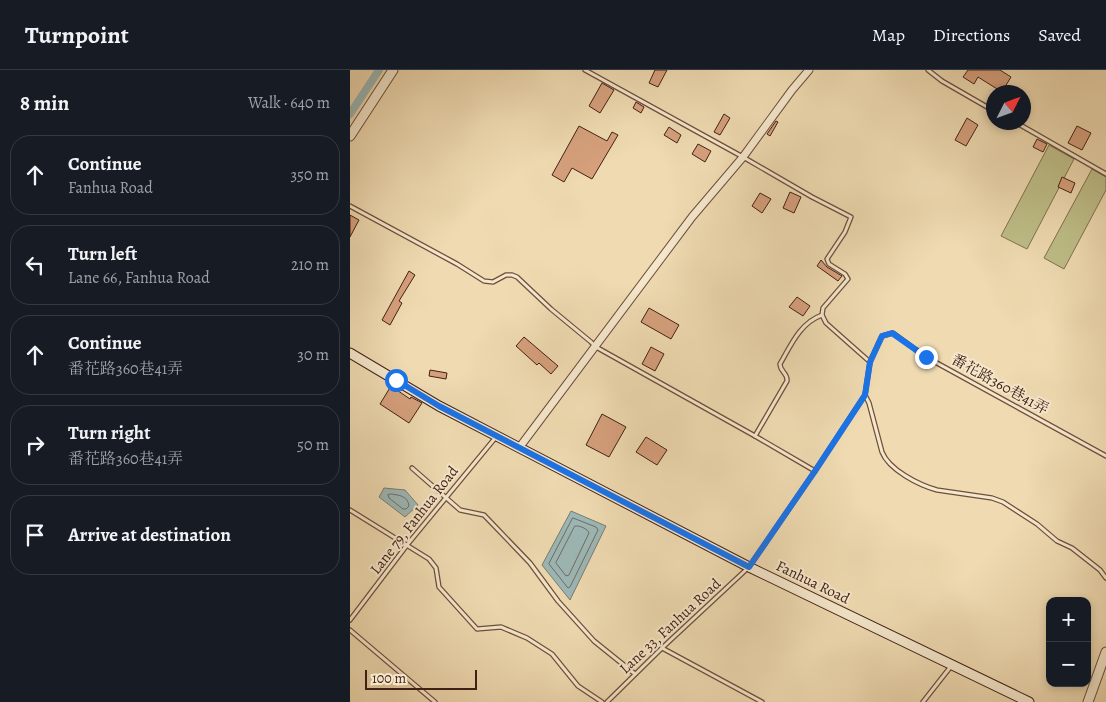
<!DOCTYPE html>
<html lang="en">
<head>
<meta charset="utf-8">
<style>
	:root { --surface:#171b24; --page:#20242c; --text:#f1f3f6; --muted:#9ea1a6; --line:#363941 }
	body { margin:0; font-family:Alegreya,"Noto Serif TC",serif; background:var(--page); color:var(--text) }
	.controls { position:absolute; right:15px; bottom:15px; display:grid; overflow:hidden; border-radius:10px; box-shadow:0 2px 8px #0003 }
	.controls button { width:45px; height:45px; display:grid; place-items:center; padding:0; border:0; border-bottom:1px solid var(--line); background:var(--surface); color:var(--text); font:25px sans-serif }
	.compass { position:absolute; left:636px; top:15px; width:45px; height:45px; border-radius:50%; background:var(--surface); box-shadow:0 2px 8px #0003; rotate:48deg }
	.scale { position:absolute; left:15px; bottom:12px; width:112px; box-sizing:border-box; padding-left:5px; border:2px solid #422115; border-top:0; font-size:14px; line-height:18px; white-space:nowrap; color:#422115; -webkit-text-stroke:4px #f5e7cc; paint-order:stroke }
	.stop { position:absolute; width:15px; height:15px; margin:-11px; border:4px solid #1a73e8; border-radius:50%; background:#fff }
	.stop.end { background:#1a73e8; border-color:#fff; box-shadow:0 1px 5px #0008 }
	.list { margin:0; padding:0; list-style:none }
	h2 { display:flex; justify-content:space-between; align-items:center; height:65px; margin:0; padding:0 20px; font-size:21px }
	h2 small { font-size:16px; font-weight:400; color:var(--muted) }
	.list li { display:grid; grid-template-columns:32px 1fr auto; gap:15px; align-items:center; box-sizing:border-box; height:80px; margin:0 10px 10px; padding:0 10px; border:1px solid var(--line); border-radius:20px }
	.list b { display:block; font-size:19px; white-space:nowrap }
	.list p { margin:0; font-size:16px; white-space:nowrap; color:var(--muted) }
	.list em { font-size:16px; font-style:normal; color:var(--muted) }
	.icon { flex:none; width:28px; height:28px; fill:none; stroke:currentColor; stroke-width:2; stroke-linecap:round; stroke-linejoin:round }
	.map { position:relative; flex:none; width:756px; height:632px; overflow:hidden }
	header { display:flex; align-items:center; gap:30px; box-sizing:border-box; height:70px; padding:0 25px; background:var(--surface); border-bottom:1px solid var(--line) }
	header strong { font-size:24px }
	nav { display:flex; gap:28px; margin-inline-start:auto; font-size:18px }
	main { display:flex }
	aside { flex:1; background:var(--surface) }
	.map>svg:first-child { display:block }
</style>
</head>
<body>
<header>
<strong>Turnpoint</strong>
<nav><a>Map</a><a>Directions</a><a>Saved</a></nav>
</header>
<main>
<aside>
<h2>8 min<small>Walk · 640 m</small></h2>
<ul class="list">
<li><svg class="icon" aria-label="ahead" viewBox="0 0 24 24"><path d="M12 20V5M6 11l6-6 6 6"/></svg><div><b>Continue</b><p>Fanhua Road</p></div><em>350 m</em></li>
<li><svg class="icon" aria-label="left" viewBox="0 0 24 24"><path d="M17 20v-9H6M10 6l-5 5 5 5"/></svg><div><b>Turn left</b><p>Lane 66, Fanhua Road</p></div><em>210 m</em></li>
<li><svg class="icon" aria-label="ahead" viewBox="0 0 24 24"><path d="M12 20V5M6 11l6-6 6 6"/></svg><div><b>Continue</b><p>番花路360巷41弄</p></div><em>30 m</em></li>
<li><svg class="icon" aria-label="right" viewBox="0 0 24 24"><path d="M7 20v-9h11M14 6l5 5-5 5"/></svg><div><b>Turn right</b><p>番花路360巷41弄</p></div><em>50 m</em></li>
<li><svg class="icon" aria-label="arrive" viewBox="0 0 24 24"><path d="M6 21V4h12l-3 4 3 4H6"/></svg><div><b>Arrive at destination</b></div></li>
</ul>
</aside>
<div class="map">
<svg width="756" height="632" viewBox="0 0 756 632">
	<rect width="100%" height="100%" fill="#efdab1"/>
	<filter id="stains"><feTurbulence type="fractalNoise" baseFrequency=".004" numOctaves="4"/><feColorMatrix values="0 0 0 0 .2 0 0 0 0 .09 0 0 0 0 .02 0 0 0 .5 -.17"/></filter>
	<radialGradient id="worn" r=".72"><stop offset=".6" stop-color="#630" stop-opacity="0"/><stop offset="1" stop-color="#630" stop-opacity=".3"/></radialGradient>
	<g fill="#bebe88" stroke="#80704e">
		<polygon points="699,75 724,89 677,179 651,166"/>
		<polygon points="742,99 756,107 756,120 714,199 694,188"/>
	</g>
	<g fill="#9db8b6" stroke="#797c76">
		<polygon points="34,418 55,420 68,435 55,447 29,427"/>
		<polygon points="221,441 256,456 220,530 192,495"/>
	</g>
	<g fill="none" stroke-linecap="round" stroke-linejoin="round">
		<g stroke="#706c66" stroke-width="1">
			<path d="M 41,424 C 49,425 58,426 59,436 L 56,439 L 53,439 L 39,428 L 38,425 Z"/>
			<polygon points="223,448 246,457 248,460 220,517 218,518 199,494"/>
			<path d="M 225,456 C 229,455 238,459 239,463 L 219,505 L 216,506 L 206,493 Z"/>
		</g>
		<polyline stroke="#9db8b6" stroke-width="8" points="0,44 29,0"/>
	</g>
	<g fill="#d6a07d" stroke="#422115">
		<polygon points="305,0 317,0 308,17 299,13"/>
		<polygon points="618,0 650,0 661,7 652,22 628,7 624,14 613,7"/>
		<polygon points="252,13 264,20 250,43 239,36"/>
		<polygon points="286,32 294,37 291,43 283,38"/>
		<polygon points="374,44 380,48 370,65 364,62"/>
		<polygon points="617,48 628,55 616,76 605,70"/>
		<polygon points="426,51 428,52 420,66 417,64"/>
		<polygon points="229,56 257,71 262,62 268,65 242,109 222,98 214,112 202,105"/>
		<polygon points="727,56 741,63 732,80 718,73"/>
		<polygon points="319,57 331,65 327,73 314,65"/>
		<polygon points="687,69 697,74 693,82 683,77"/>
		<polygon points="348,74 361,81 355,92 342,84"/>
		<polygon points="712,107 725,113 721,123 708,117"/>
		<polygon points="440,122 451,127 444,143 433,138"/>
		<polygon points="410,123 421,129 412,143 402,136"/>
		<polygon points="0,145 9,150 0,167"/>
		<polygon points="471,190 477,197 492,206 488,211 467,196"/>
		<polygon points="59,201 65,205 49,231 52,233 40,255 32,250"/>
		<polygon points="447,227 460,236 453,246 439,237"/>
		<polygon points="299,238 329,255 321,269 291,252"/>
		<polygon points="174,267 208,296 201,304 189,293 187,295 166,276"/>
		<polygon points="301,277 314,284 305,301 292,294"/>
		<polygon points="80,300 97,303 96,309 79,306"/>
		<polygon points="41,316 60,329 61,327 72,333 59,353 30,334"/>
		<polygon points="252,344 276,357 259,387 236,375"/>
		<polygon points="296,367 317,380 307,395 286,382"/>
	</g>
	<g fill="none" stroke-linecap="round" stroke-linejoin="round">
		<defs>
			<g id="service">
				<path d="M 235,0 L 393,87 L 462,127 L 501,147 L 495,162 L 477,189 L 479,194 L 495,204 L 498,209 L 473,238 L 472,245 C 450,253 441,275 430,294 C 430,302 438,303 437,311 L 405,366"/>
				<polyline points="578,0 592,11 644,41"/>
				<polyline points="665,52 756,104"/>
				<polyline points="0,136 107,194 134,211 143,212 156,205 162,205 167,207 201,239 241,272 246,277 405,366 465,401"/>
				<polyline points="520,292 532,266 543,263 576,287 756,386"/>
				<path d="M 515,325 L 519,333 L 532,382 C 539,400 569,415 587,420 L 642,428 L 653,432 L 687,454 L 707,471 L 722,478 L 750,500 L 756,508"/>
				<polyline points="62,398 110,440 134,445 180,493 208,531 244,571 285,604"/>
				<polyline points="0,440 79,489 86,498 89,517 127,559 151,557 177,568 202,584 228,616 252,632"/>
				<polyline points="0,550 57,475 146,367"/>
				<polyline points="0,560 85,632"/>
				<polyline points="312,578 412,632"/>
				<polyline points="257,632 312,578 399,497 465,401 515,325 520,292 476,253 472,245"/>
				<polyline points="573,632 602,595"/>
			</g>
			<polyline id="minor" points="169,378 342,147 393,87 442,20 459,0"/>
			<g id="tertiary">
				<polyline points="0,66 43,0"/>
				<polyline points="738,632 756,582"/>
			</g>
			<polyline id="secondary" points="0,283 89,336 399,497 679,632"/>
		</defs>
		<use href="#service" stroke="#6d4f3c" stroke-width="5.5"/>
		<use href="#minor" stroke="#6d4f3c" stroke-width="9"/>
		<use href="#tertiary" stroke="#6d4f3c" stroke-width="11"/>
		<use href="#secondary" stroke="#422115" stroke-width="11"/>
		<use href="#service" stroke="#f5e7cc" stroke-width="3"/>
		<use href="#minor" stroke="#f5e7cc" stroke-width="7"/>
		<use href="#tertiary" stroke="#f5e7cc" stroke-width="9"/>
		<use href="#secondary" stroke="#f5e7cc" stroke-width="9"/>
	</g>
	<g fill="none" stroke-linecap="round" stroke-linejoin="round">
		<polyline stroke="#1a73e8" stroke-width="6" points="46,310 89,336 399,497 465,401 515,325 520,292 532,266 542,263 576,287"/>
	</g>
	<g text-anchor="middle" stroke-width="4" stroke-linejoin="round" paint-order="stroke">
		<g font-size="15" fill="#422115" stroke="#f5e7cc">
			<text transform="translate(650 314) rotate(29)" y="5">番花路360巷41弄</text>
			<text transform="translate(64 450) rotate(-52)" y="5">Lane 79, Fanhua Road</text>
			<text transform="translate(463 512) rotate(26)" y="5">Fanhua Road</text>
			<text transform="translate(320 556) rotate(-43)" y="5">Lane 33, Fanhua Road</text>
		</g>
	</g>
	<rect width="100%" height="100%" filter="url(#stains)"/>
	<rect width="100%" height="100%" fill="url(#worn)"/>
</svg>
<div class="controls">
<button>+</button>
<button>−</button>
</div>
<svg class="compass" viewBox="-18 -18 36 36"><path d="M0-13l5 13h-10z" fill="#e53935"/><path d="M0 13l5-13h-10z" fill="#9ea1a6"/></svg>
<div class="scale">100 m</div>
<div class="stop" style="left:46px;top:310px"></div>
<div class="stop end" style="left:576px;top:287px"></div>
</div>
</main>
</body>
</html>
